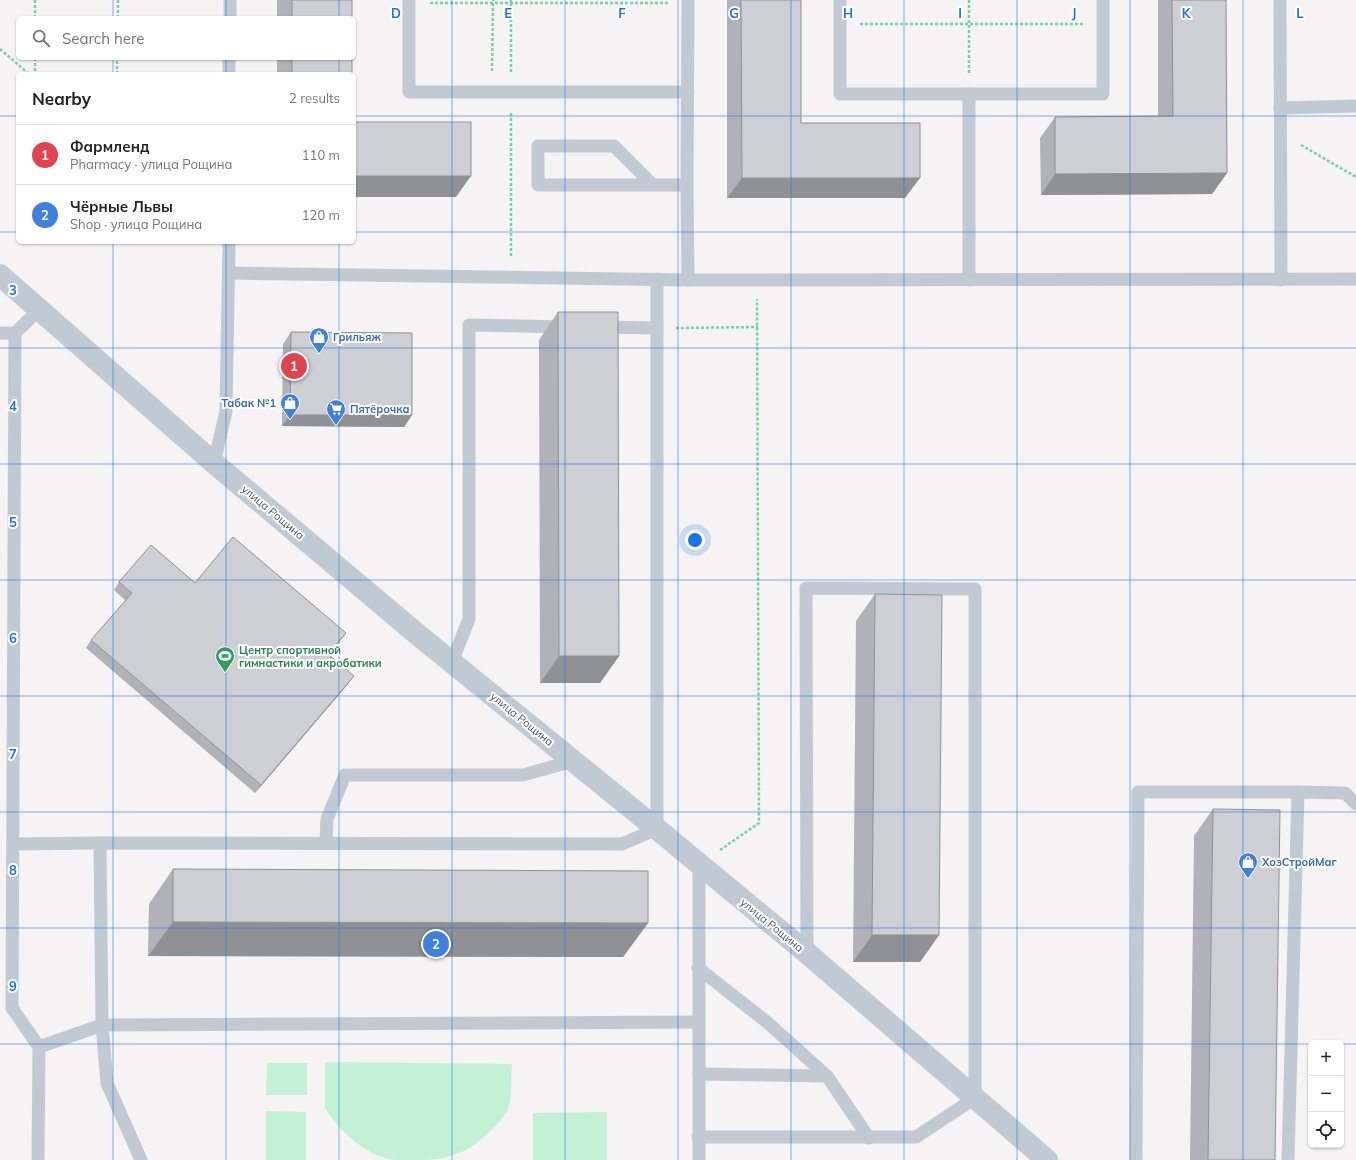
<!DOCTYPE html>
<html lang="en">
<head>
<meta charset="utf-8">
<style>
	:root { --surface:#fff; --page:#f6f6f6; --text:#222; --muted:#767676; --line:#e0e0e0; --accent:#1a73e8 }
	body { margin:0; font-family:Mulish,sans-serif; background:var(--page); color:var(--text) }
	.controls { position:absolute; right:12px; bottom:12px; display:grid; overflow:hidden; border-radius:6px; box-shadow:0 1px 3px #0004 }
	.controls button { width:36px; height:36px; display:grid; place-items:center; padding:0; border:0; border-bottom:1px solid var(--line); background:var(--surface); color:var(--text); font:20px sans-serif }
	.you { position:absolute; left:695px; top:540px; width:14px; height:14px; margin:-10px; border:3px solid #fff; border-radius:50%; background:#1a73e8; box-shadow:0 0 0 6px #1a73e833 }
	.badge { display:grid; place-items:center; width:26px; height:26px; border-radius:50%; background:var(--accent); color:#fff; font-size:13px; font-weight:700 }
	.pin { position:absolute; translate:-50% -50%; border:2px solid #fff; box-shadow:0 1px 4px #0006 }
	.list { margin:0; padding:0; list-style:none }
	h2 { display:flex; justify-content:space-between; align-items:center; height:52px; margin:0; padding:0 16px; font-size:17px }
	h2 small { font-size:13px; font-weight:400; color:var(--muted) }
	.list li { display:grid; grid-template-columns:26px 1fr auto; gap:12px; align-items:center; box-sizing:border-box; height:60px; padding:0 16px; border-top:1px solid var(--line) }
	.list b { display:block; font-size:15px; white-space:nowrap }
	.list p { margin:0; font-size:13px; white-space:nowrap; color:var(--muted) }
	.list em { font-size:13px; font-style:normal; color:var(--muted) }
	.icon { flex:none; width:22px; height:22px; fill:none; stroke:currentColor; stroke-width:2; stroke-linecap:round; stroke-linejoin:round }
	.map { position:relative; flex:none; width:1356px; height:1160px; overflow:hidden }
	.search { position:absolute; background:var(--surface); box-shadow:0 1px 3px #0004; left:16px; top:16px; width:340px; height:44px; display:flex; align-items:center; gap:10px; box-sizing:border-box; padding:0 14px; border-radius:6px; color:var(--muted); font-size:15px }
	.panel { position:absolute; background:var(--surface); box-shadow:0 1px 3px #0004; left:16px; top:72px; width:340px; height:172px; border-radius:6px }
	.map>svg:first-child { display:block }
</style>
</head>
<body>
<div class="map">
<svg width="1356" height="1160" viewBox="0 0 1356 1160">
	<rect width="100%" height="100%" fill="#f5f3f3"/>
	<g fill="#c3f1d5">
		<path d="M 325,1062 L 512,1064 C 511,1073 512,1098 509,1106 C 506,1116 496,1125 489,1132 C 470,1152 448,1160 421,1160 C 412,1160 402,1160 394,1160 C 365,1155 340,1132 325,1108 Z"/>
		<polygon points="267,1063 307,1063 307,1095 266,1095"/>
		<polygon points="266,1111 306,1112 306,1160 266,1160"/>
		<polygon points="607,1112 607,1160 533,1160 533,1113"/>
	</g>
	<g fill="none" stroke-linecap="round" stroke-linejoin="round">
		<g stroke="#7ad0a6" stroke-width="2.5" stroke-dasharray="3 2" stroke-linecap="butt">
			<polyline points="35,0 35,18"/>
			<polyline points="969,0 969,73"/>
			<polyline points="430,3 669,3"/>
			<polyline points="118,18 118,0"/>
			<polyline points="860,24 1083,24"/>
			<polyline points="0,49 29,74"/>
			<polyline points="35,58 35,74"/>
			<polyline points="492,71 493,0"/>
			<polyline points="511,72 511,0"/>
			<polyline points="117,74 117,58"/>
			<polyline points="1301,145 1356,177"/>
			<polyline points="511,256 511,111"/>
			<polyline points="676,328 758,327"/>
			<polyline points="720,850 759,823 757,299"/>
		</g>
		<g stroke="#c1cad2" stroke-width="13">
			<polyline points="409,0 409,92 688,92"/>
			<polyline points="688,0 687,185 688,280"/>
			<polyline points="840,0 840,94 1103,94 1103,0"/>
			<polyline points="1280,0 1281,280"/>
			<polyline points="230,18 230,0"/>
			<polyline points="229,74 229,58"/>
			<polyline points="969,94 969,280"/>
			<polyline points="1280,108 1356,106"/>
			<polyline points="653,185 614,146 538,146 538,185 687,185"/>
			<polyline points="229,273 688,280 1356,279"/>
			<polyline points="601,327 657,328"/>
			<polyline points="0,333 15,333 39,310"/>
			<polyline points="15,333 12,1008 39,1047"/>
			<polyline points="214,463 226,411 229,242"/>
			<polyline points="452,662 469,619 469,325 565,327"/>
			<polyline points="1298,792 1345,793 1356,804"/>
			<polyline points="326,843 327,819 345,775 523,775 573,761"/>
			<polyline points="13,844 100,843"/>
			<polyline points="698,968 768,1023 827,1076"/>
			<polyline points="699,1074 827,1076 869,1138"/>
			<polyline points="698,1137 916,1137 975,1098 975,589 806,588 807,953"/>
			<polyline points="38,1160 39,1047 102,1025 698,1022"/>
			<polyline points="141,1160 107,1083 102,1025 100,843 622,844 657,829 657,279"/>
			<polyline points="699,1160 699,865"/>
			<polyline points="1136,1160 1138,792 1298,792 1288,1160"/>
		</g>
		<polyline stroke="#c1cad2" stroke-width="22" points="0,275 214,463 417,634 657,829 807,953 1047,1160"/>
	</g>
	<g fill="#b0b2b7">
		<rect x="277" y="0" width="75" height="18"/>
		<polygon points="727,0 801,0 801,123 905,198 727,198"/>
		<polygon points="1158,0 1226,0 1227,173 1212,194 1041,195 1040,138 1055,117 1158,116"/>
		<rect x="277" y="58" width="75" height="16"/>
		<polygon points="558,312 619,656 600,683 540,683 539,340"/>
		<polygon points="291,332 412,415 404,427 282,426 283,344"/>
		<polygon points="119,582 195,583 340,641 329,655 348,684 255,793 86,648 91,640 126,601 114,590"/>
		<polygon points="875,594 939,935 920,962 853,962 856,621"/>
		<polygon points="1213,809 1275,1160 1190,1160 1194,836"/>
		<polygon points="173,869 648,923 623,957 148,956 149,904"/>
	</g>
	<g fill="#909195">
		<polygon points="1227,173 1212,194 1041,195 1055,174"/>
		<polygon points="354,176 471,176 456,197 354,197"/>
		<polygon points="742,178 920,178 905,198 727,198"/>
		<polygon points="290,415 412,415 404,427 282,426"/>
		<polygon points="346,633 340,641 323,662 328,654"/>
		<polygon points="559,656 619,656 600,683 540,683"/>
		<polygon points="354,676 348,684 255,793 261,785"/>
		<polygon points="173,922 648,923 623,957 148,956"/>
		<polygon points="872,935 939,935 920,962 853,962"/>
	</g>
	<g fill="#cdcfd5" stroke="#909195">
		<rect x="292" y="0" width="60" height="18"/>
		<polygon points="741,0 801,0 801,123 920,123 920,178 742,178"/>
		<polygon points="1172,0 1226,0 1227,173 1055,174 1055,117 1173,116"/>
		<rect x="292" y="58" width="60" height="16"/>
		<rect x="354" y="122" width="117" height="54"/>
		<polygon points="558,312 618,312 619,656 559,656"/>
		<polygon points="291,332 412,333 412,415 290,415"/>
		<polygon points="233,537 346,633 328,654 354,676 261,785 91,640 132,593 119,582 151,545 195,583"/>
		<polygon points="875,594 942,595 939,935 872,935"/>
		<polygon points="1213,809 1280,810 1275,1160 1208,1160"/>
		<polygon points="173,869 648,871 648,923 173,922"/>
	</g>
	<path fill="none" stroke="#1a73e8" stroke-width="1" stroke-opacity="0.55" d="M 113,0 L 113,18M 226,0 L 226,18M 339,0 L 339,18M 452,0 L 452,1160M 565,0 L 565,1160M 678,0 L 678,1160M 791,0 L 791,1160M 904,0 L 904,1160M 1017,0 L 1017,1160M 1130,0 L 1130,1160M 1243,0 L 1243,1160M 113,58 L 113,74M 226,58 L 226,74M 339,58 L 339,74M 0,116 L 18,116M 354,116 L 1356,116M 0,232 L 18,232M 354,232 L 1356,232M 113,242 L 113,1160M 226,242 L 226,1160M 339,242 L 339,1160M 0,348 L 1356,348M 0,464 L 1356,464M 0,580 L 1356,580M 0,696 L 1356,696M 0,812 L 1356,812M 0,928 L 1356,928M 0,1044 L 1311,1044M 1341,1044 L 1356,1044"/>
	<defs>
		<symbol id="shop-pin" viewBox="-11 -11 22 30"><path d="M0 17L-7.5 6A9.5 9.5 0 1 1 7.5 6Z" fill="#3f7fe0" stroke="#fff"/><path d="M-5-2.5h2.3a2.7 3.5 0 0 1 5.4 0H5L5.5 6h-11ZM-1.5-2.5h3a1.5 2.3 0 0 0-3 0Z" fill="#fff"/></symbol>
		<symbol id="supermarket-pin" viewBox="-11 -11 22 30"><path d="M0 17L-7.5 6A9.5 9.5 0 1 1 7.5 6Z" fill="#3f7fe0" stroke="#fff"/><path d="M-6-5.5h2.5l.6 2H6L4.5 2H-2.5L-4.4-4H-6ZM-1.5 3.2a1.3 1.3 0 1 0 .1 0ZM3 3.2a1.3 1.3 0 1 0 .1 0Z" fill="#fff"/></symbol>
		<symbol id="stadium-pin" viewBox="-11 -11 22 30"><path d="M0 17L-7.5 6A9.5 9.5 0 1 1 7.5 6Z" fill="#2e9e5b" stroke="#fff"/><path d="M0-5a6.5 5 0 1 0 0 10a6.5 5 0 1 0 0-10ZM-3.5-1.8h7v3.6h-7Z" fill="#fff"/></symbol>
	</defs>
	<g fill-rule="evenodd">
		<use href="#shop-pin" x="308" y="326" width="22" height="30"/>
		<use href="#shop-pin" x="279" y="392" width="22" height="30"/>
		<use href="#supermarket-pin" x="325" y="398" width="22" height="30"/>
		<use href="#stadium-pin" x="214" y="645" width="22" height="30"/>
		<use href="#shop-pin" x="1237" y="851" width="22" height="30"/>
	</g>
	<g text-anchor="middle" stroke-width="4" stroke-linejoin="round" paint-order="stroke">
		<g font-size="11" font-weight="bold" fill="#366cbe" stroke="#fff" text-anchor="start">
			<text x="333" y="341">Грильяж</text>
			<text x="276" y="407" text-anchor="end">Табак №1</text>
			<text x="350" y="413">Пятёрочка</text>
			<text x="1262" y="866">ХозСтройМаг</text>
		</g>
		<g font-size="11" fill="#4a5661" stroke="#fff">
			<text transform="translate(273 512) rotate(40)" y="4">улица Рощина</text>
			<text transform="translate(522 719) rotate(39)" y="4">улица Рощина</text>
			<text transform="translate(772 925) rotate(39)" y="4">улица Рощина</text>
		</g>
		<g font-size="11" font-weight="bold" fill="#27864d" stroke="#fff" text-anchor="start">
			<text x="239" y="654">Центр спортивной<tspan x="239" dy="13">гимнастики и акробатики</tspan></text>
		</g>
	</g>
	<g font-size="13" text-anchor="middle" font-weight="bold" fill="#1a73e8" stroke="#fff" stroke-width="4" stroke-linejoin="round" paint-order="stroke">
		<text x="396" y="18">D</text>
		<text x="508" y="18">E</text>
		<text x="622" y="18">F</text>
		<text x="734" y="18">G</text>
		<text x="848" y="18">H</text>
		<text x="960" y="18">I</text>
		<text x="1074" y="18">J</text>
		<text x="1186" y="18">K</text>
		<text x="1300" y="18">L</text>
		<text x="13" y="295">3</text>
		<text x="13" y="411">4</text>
		<text x="13" y="527">5</text>
		<text x="13" y="643">6</text>
		<text x="13" y="759">7</text>
		<text x="13" y="875">8</text>
		<text x="13" y="991">9</text>
	</g>
</svg>
<div class="controls">
<button>+</button>
<button>−</button>
<button><svg class="icon" aria-label="locate" viewBox="0 0 24 24"><circle cx="12" cy="12" r="6"/><path d="M12 2v4M12 18v4M2 12h4M18 12h4"/></svg></button>
</div>
<div class="you"></div>
<div class="pin badge" style="left:294px;top:366px;background:#e0444e">1</div>
<div class="pin badge" style="left:436px;top:944px;background:#3f7fe0">2</div>
<div class="search"><svg class="icon" aria-label="search" viewBox="0 0 24 24"><circle cx="10" cy="10" r="6"/><path d="M15 15l6 6"/></svg>Search here</div>
<section class="panel">
<h2>Nearby<small>2 results</small></h2>
<ul class="list">
<li><span class="badge" style="background:#e0444e">1</span><div><b>Фармленд</b><p>Pharmacy · улица Рощина</p></div><em>110 m</em></li>
<li><span class="badge" style="background:#3f7fe0">2</span><div><b>Чёрные Львы</b><p>Shop · улица Рощина</p></div><em>120 m</em></li>
</ul>
</section>
</div>
</body>
</html>
